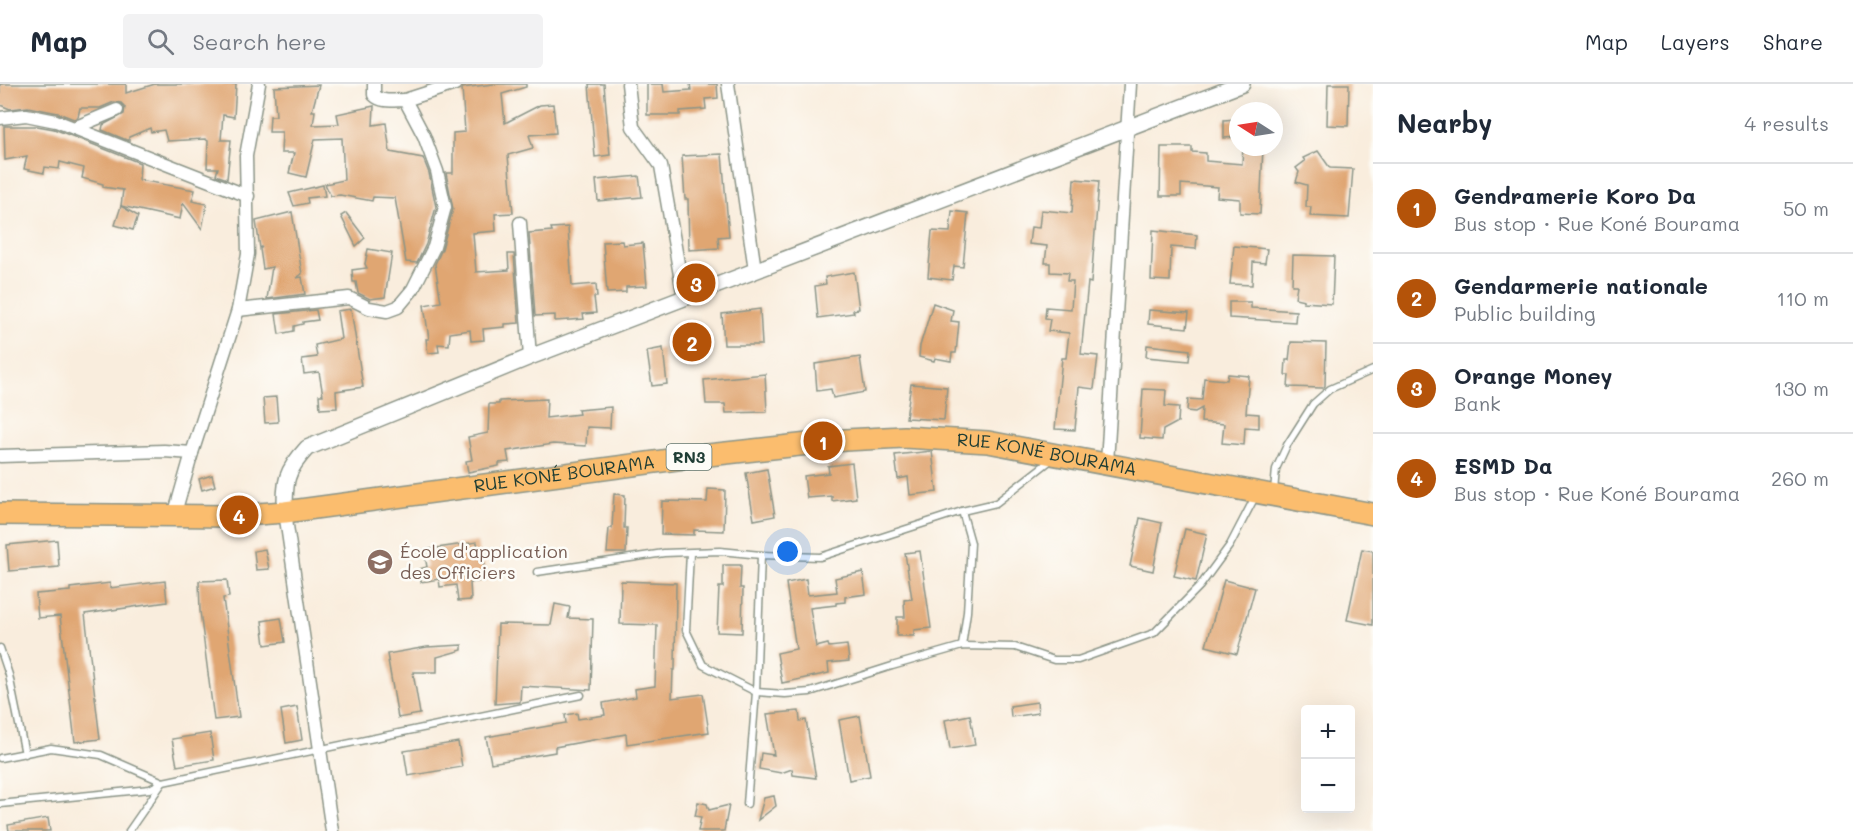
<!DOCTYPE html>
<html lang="en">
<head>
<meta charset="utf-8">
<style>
	:root { --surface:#fff; --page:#f2f2f3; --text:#1f2937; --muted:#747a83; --line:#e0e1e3; --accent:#b45309 }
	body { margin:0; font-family:Mali,sans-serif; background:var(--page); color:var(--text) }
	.controls { position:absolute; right:18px; bottom:18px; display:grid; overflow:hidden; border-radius:6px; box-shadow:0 6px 24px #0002 }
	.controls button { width:54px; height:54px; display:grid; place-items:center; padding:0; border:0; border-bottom:2px solid var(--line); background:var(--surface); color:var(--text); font:30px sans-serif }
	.compass { position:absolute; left:1229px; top:18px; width:54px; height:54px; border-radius:50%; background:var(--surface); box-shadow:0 6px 24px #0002; rotate:282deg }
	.you { position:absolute; left:788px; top:468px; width:21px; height:21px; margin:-15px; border:4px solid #fff; border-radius:50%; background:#1a73e8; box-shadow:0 0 0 9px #1a73e833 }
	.badge { display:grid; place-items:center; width:39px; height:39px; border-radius:50%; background:var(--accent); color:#fff; font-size:20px; font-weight:700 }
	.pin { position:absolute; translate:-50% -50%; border:3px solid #fff; box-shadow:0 2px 6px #0006 }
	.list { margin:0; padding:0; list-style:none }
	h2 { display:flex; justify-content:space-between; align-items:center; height:78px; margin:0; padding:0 24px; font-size:26px }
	h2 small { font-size:20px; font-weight:400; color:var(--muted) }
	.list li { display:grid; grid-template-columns:39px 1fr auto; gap:18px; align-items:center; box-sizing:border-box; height:90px; padding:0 24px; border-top:2px solid var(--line) }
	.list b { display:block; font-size:22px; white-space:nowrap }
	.list p { margin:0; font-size:20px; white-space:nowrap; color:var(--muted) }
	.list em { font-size:20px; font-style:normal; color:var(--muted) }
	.icon { flex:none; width:33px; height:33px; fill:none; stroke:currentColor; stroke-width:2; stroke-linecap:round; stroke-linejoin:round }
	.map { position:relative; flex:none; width:1373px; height:747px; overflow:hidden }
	header { display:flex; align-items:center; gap:36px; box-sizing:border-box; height:84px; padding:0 30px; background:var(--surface); border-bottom:2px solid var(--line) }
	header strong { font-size:28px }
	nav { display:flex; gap:33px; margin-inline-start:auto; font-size:21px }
	.search { width:420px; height:54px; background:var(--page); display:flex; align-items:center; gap:15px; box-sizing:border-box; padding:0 21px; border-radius:6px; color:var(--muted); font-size:22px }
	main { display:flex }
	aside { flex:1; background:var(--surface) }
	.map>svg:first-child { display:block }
</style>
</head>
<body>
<header>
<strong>Map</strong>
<div class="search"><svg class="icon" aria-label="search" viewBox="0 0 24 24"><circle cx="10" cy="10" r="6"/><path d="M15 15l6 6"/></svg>Search here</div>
<nav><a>Map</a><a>Layers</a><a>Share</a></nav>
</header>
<main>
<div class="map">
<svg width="1373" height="747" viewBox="0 0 1373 747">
	<rect width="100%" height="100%" fill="#fdfcf7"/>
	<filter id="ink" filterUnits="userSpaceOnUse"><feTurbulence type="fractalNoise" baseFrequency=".0167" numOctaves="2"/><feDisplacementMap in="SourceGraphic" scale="12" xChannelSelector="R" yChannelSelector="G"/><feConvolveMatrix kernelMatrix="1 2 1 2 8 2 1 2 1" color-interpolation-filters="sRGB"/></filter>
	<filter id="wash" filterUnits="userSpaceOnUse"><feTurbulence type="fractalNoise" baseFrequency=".008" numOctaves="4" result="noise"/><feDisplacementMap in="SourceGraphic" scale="24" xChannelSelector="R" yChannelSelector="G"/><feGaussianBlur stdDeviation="1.35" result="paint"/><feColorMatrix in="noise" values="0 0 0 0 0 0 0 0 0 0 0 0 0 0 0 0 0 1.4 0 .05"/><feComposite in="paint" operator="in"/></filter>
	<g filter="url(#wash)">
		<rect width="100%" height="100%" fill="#f9eddd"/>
		<g id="blocks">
			<g fill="#e0a672">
				<polygon points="0,0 126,0 126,9 155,0 236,0 234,33 223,31 221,56 231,56 227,95 216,91 218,84 207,84 208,57 205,55 167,57 164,46 151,48 150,44 129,53 129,57 102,46 103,41 124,30 125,23 121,19 114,18 100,24 80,24 78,33 74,35 58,29 28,23 10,25 0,21"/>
				<polygon points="493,0 526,0 526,3 502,10 505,39 540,21 553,20 556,49 529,51 533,64 508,71 513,129 495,130 496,147 473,149 476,188 509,186 508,170 514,170 519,239 505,240 505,243 483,245 484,256 471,257 470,246 450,249 449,261 438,260 439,268 428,269 426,255 429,255 424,221 441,218 435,180 442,165 453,125 446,89 453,89 453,49 465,48 462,4"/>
				<polygon points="589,0 604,0 610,71 595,73"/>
				<polygon points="647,0 663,0 664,8 691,6 690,0 717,0 718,14 705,15 706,25 680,27 680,31 647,31"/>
				<polygon points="1328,0 1349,0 1348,42 1327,41"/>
				<polygon points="319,1 312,27 315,27 313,41 339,40 337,30 374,22 373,41 386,39 390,68 423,74 429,89 436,123 426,160 417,179 406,178 395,114 373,113 372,117 340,111 331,112 325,100 344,96 342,54 315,55 306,93 289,89 294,69 281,69 282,48 269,48 270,32 276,32 274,3"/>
				<polygon points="1236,35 1237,53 1224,54 1224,36"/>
				<polygon points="4,42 37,42 54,45 140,79 139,96 195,106 192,117 207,120 202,145 183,119 180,135 121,122 123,106 103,103 103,100 82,94 84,84 60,78 59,85 45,83 44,89 24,85 27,72 5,76"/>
				<polygon points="1161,63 1192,63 1192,68 1206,69 1206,77 1242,80 1243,63 1263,63 1260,130 1240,129 1240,115 1217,113 1218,103 1181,100 1181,112 1160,112"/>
				<polygon points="1318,67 1330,84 1353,85 1349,134 1310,132 1311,123 1306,123 1307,101 1296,98 1299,88 1296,84 1305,77 1303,74"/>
				<polygon points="722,70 729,152 718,153 719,164 689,166 688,115 685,115 682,72"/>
				<polygon points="639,92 642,113 598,117 596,96"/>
				<polygon points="1074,95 1099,97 1091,199 1088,198 1081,270 1098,272 1094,305 1079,303 1075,346 1055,345 1062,274 1066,274 1069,249 1048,247 1050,235 1045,234 1046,223 1071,225 1073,197 1067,197 1068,189 1050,188 1050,179 1045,179 1047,162 1029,160 1031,143 1039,144 1041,126 1072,129"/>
				<polygon points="323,101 325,112 307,114 308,119 294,122 289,109"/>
				<polygon points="121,122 138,132 133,146 115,141"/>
				<polygon points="952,127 968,129 963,183 954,182 952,196 928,193 932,147 950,148"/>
				<polygon points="292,128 302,190 296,194 302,193 305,210 267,215 272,183 263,185 260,165 262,163 260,164 256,137"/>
				<polygon points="346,129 365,154 356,162 341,132"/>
				<polygon points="568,143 572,202 596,200 597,213 594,213 596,229 583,230 584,235 555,237 555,231 535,232 529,149 552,147 551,144"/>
				<polygon points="1153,146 1197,151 1196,165 1171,163 1170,197 1151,196"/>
				<polygon points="622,157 623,161 643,159 647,202 626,203 626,208 607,209 603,158"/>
				<polygon points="1234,162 1267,165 1265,179 1253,178 1252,201 1230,200"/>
				<polygon points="368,165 392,169 385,213 370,215 358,209 356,198 353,198 352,186 367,184 365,180"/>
				<polygon points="1293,171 1334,172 1332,220 1303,218 1304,216 1295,214 1297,201 1292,201"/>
				<polygon points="854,188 859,225 853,226 854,229 818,234 815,202 826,200 825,193"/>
				<polygon points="1229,218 1251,218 1251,224 1296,227 1295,238 1229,234"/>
				<polygon points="933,219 953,226 951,237 959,238 956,269 952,269 951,277 935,274 934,277 919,273 920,262"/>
				<polygon points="351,225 363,303 336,307 337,324 320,325 319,311 323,311 319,288 304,290 302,275 317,273 315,261 341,255 337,227"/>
				<polygon points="760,225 762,261 724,261 722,230"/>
				<polygon points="316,226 318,236 303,238 303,240 294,242 294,247 279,250 276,230"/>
				<polygon points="1149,226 1189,229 1187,244 1148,240"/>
				<polygon points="1291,258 1326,259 1325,302 1323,304 1288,303 1289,291 1285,291 1286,276 1289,276"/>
				<polygon points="1147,261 1190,266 1189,277 1146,273"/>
				<polygon points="663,264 667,300 652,302 647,267"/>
				<polygon points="860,273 865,308 833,314 831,305 817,307 815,280"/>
				<polygon points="765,290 767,328 726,329 725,320 706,320 704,296"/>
				<polygon points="1228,290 1249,292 1246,329 1259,330 1259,344 1245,343 1244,361 1222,359 1224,340 1201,338 1202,324 1195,328 1187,327 1188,315 1202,316 1204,294 1227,296"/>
				<polygon points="911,300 947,303 944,336 906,334"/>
				<polygon points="1143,305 1166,306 1165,322 1179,323 1178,338 1163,346 1162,356 1140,354"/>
				<polygon points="276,313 278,338 265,339 263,314"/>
				<polygon points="547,315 546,334 579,330 578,326 611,323 610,344 587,343 586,362 553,360 507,367 509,378 499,379 499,382 468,388 466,377 472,376 468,353 488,349 489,320 499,320 499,317"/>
				<polygon points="932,367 937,408 910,411 908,393 898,395 895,371"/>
				<polygon points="852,379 856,414 832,417 832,412 807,414 804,392 829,389 828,382"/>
				<polygon points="767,385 775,432 754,436 746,389"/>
				<polygon points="212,391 215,402 202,406 199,395"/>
				<polygon points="708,405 725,406 724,447 694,446 694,451 661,450 662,417 707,418"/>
				<polygon points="614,410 625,411 624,444 627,444 626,469 607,469 609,444 612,444"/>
				<polygon points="1140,434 1162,439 1153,487 1130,482"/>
				<polygon points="1185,445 1207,450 1196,497 1174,492"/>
				<polygon points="57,456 59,483 9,487 7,461"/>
				<polygon points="477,458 480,477 483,476 486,496 470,499 471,516 458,517 456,501 440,503 439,495 421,498 419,485 427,483 424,466"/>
				<polygon points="265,465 269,485 256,486 254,467"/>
				<polygon points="1362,465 1373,467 1373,541 1347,536"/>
				<polygon points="920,467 931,544 914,546 914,552 897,552 897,533 905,533 904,516 912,515 905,469"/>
				<polygon points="723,481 741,481 740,504 743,504 742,549 717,548 719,503 723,503"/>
				<polygon points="863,488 866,510 845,513 845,518 836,519 836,521 810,524 816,563 828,560 829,563 847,561 849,577 828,579 829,589 782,599 777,569 796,565 786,499 806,495 808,511 837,508 835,494"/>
				<polygon points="227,496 229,513 223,514 239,633 214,636 200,527 199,497"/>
				<polygon points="1224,496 1255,504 1237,570 1206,562"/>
				<polygon points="165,497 167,518 85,530 100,655 75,658 60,532 38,534 36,510 70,507 70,504 110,499 110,504"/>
				<polygon points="621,497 676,499 675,586 673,586 672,614 703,610 709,648 627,660 626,650 555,663 555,668 491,679 486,653 566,639 565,631 577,629 578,635 605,631 603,619 636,613 635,605 655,602 657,541 620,540"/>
				<polygon points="555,520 570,523 568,534 593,535 591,606 521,602 520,618 495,620 498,540 551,541"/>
				<polygon points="281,534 285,558 265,561 262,537"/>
				<polygon points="462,561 462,566 437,573 437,588 413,588 420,630 398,634 387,570 427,563"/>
				<polygon points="1037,618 1038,629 1011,633 1010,622"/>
				<polygon points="297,623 302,656 286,659 281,626"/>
				<polygon points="799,627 800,637 806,636 816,694 793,691 792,685 781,689 759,685 761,669 774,671 767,630"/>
				<polygon points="970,631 975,661 950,665 945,636"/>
				<polygon points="860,632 870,692 849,696 839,636"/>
				<polygon points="210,649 214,676 177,682 172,655"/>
				<polygon points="458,658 462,683 408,692 404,667"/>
				<polygon points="774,712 776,722 758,736 764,714"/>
				<polygon points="698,718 707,720 709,726 729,721 724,747 698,747 701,733 695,732"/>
				<polygon points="48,734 50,747 9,747 8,741"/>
			</g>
		</g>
	</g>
	<g filter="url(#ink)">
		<use href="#blocks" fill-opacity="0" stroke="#8c9588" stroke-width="1.5"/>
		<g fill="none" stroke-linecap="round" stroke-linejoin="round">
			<defs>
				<g id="service">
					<polyline points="1274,407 1276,385 1287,361 1313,320 1330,305 1373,286"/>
					<polyline points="690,469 686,546 703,581 756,608 785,610 810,608 892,582 962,562 1015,563 1054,576 1078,576 1154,549 1200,502 1230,461 1256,411"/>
					<polyline points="537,488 664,469 720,467 761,471"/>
					<polyline points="962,562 967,528 971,459 962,427"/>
					<polyline points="0,564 9,591 25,670"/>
					<polyline points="0,674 51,664 101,671 163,698 129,747"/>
					<polyline points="0,720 150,705 163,698 581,611"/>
					<polyline points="747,720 756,608 761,471 820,473 962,427 996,419 1051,376"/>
				</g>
				<g id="minor">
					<polyline points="628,0 633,43 661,82 684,214"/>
					<polyline points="728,0 755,186"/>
					<polyline points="405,16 455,0"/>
					<polyline points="0,34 26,31 56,37 248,112"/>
					<polyline points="74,44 117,26"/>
					<polyline points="520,139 530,273"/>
					<path d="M 238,226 L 349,214 L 369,224 L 387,227 L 398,223 L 413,205 L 434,163 L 445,123 L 437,87 L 424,52 L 405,16 C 394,16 382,19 374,11 L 374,0"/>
					<polyline points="0,372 164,367 192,369"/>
					<polyline points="1107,379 1130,0"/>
					<polyline points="285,428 332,747"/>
					<polyline points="174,432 192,369 238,226 248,170 246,72 259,0"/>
				</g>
				<path id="tertiary" d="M 285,428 C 285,396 285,388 307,364 L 530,273 L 1242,0"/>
				<g id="trunk">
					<path id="s1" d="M 0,430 L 231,432 L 285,428 L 699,372 L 845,356 L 904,353 L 988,358 L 1373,430"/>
				</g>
			</defs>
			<use href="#service" stroke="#8c9588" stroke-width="9"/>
			<use href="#minor" stroke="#8c9588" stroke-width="15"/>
			<use href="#tertiary" stroke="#8c9588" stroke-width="18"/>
			<use href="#trunk" stroke="#8c9588" stroke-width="24"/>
			<use href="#service" stroke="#fff" stroke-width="6"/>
			<use href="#minor" stroke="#fff" stroke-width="12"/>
			<use href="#tertiary" stroke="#fff" stroke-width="15"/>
			<use href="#trunk" stroke="#fbbd6e" stroke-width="21"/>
		</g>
	</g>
	<defs>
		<symbol id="school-disc" viewBox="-11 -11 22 22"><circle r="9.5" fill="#8d6e63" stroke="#fdfcf7"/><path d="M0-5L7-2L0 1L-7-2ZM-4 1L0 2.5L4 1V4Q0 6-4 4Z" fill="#fff"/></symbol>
	</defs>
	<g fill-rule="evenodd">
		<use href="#school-disc" x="365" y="463" width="30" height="30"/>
	</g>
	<g text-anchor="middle" stroke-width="5" stroke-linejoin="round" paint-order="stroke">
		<rect fill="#fdfcf7" stroke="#62766e" stroke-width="1.5" x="666.5" y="360" width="45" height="26" rx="4.5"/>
		<g font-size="16" font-weight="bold" fill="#1f3d34">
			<text x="689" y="379">RN3</text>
		</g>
		<g font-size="18" fill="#1f3d34" stroke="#fdfcf7">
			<text dy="6" stroke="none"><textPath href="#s1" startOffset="1053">RUE KONÉ BOURAMA</textPath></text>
			<text dy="6" stroke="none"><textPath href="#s1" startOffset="567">RUE KONÉ BOURAMA</textPath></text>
		</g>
		<g font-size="18" fill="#785e54" stroke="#fdfcf7" text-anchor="start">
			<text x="400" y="474">École d'application<tspan x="400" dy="21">des Officiers</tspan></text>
		</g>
	</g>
</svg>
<div class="controls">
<button>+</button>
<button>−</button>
</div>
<svg class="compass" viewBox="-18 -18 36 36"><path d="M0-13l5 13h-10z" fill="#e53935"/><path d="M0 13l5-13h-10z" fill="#747a83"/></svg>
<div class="you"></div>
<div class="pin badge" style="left:823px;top:357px">1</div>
<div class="pin badge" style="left:692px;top:258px">2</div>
<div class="pin badge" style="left:696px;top:199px">3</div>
<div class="pin badge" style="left:239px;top:431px">4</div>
</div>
<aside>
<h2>Nearby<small>4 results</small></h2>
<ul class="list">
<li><span class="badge">1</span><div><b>Gendramerie Koro Da</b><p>Bus stop · Rue Koné Bourama</p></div><em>50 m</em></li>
<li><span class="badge">2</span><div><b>Gendarmerie nationale</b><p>Public building</p></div><em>110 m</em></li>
<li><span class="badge">3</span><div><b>Orange Money</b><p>Bank</p></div><em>130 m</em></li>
<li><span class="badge">4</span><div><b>ESMD Da</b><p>Bus stop · Rue Koné Bourama</p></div><em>260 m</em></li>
</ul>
</aside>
</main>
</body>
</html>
